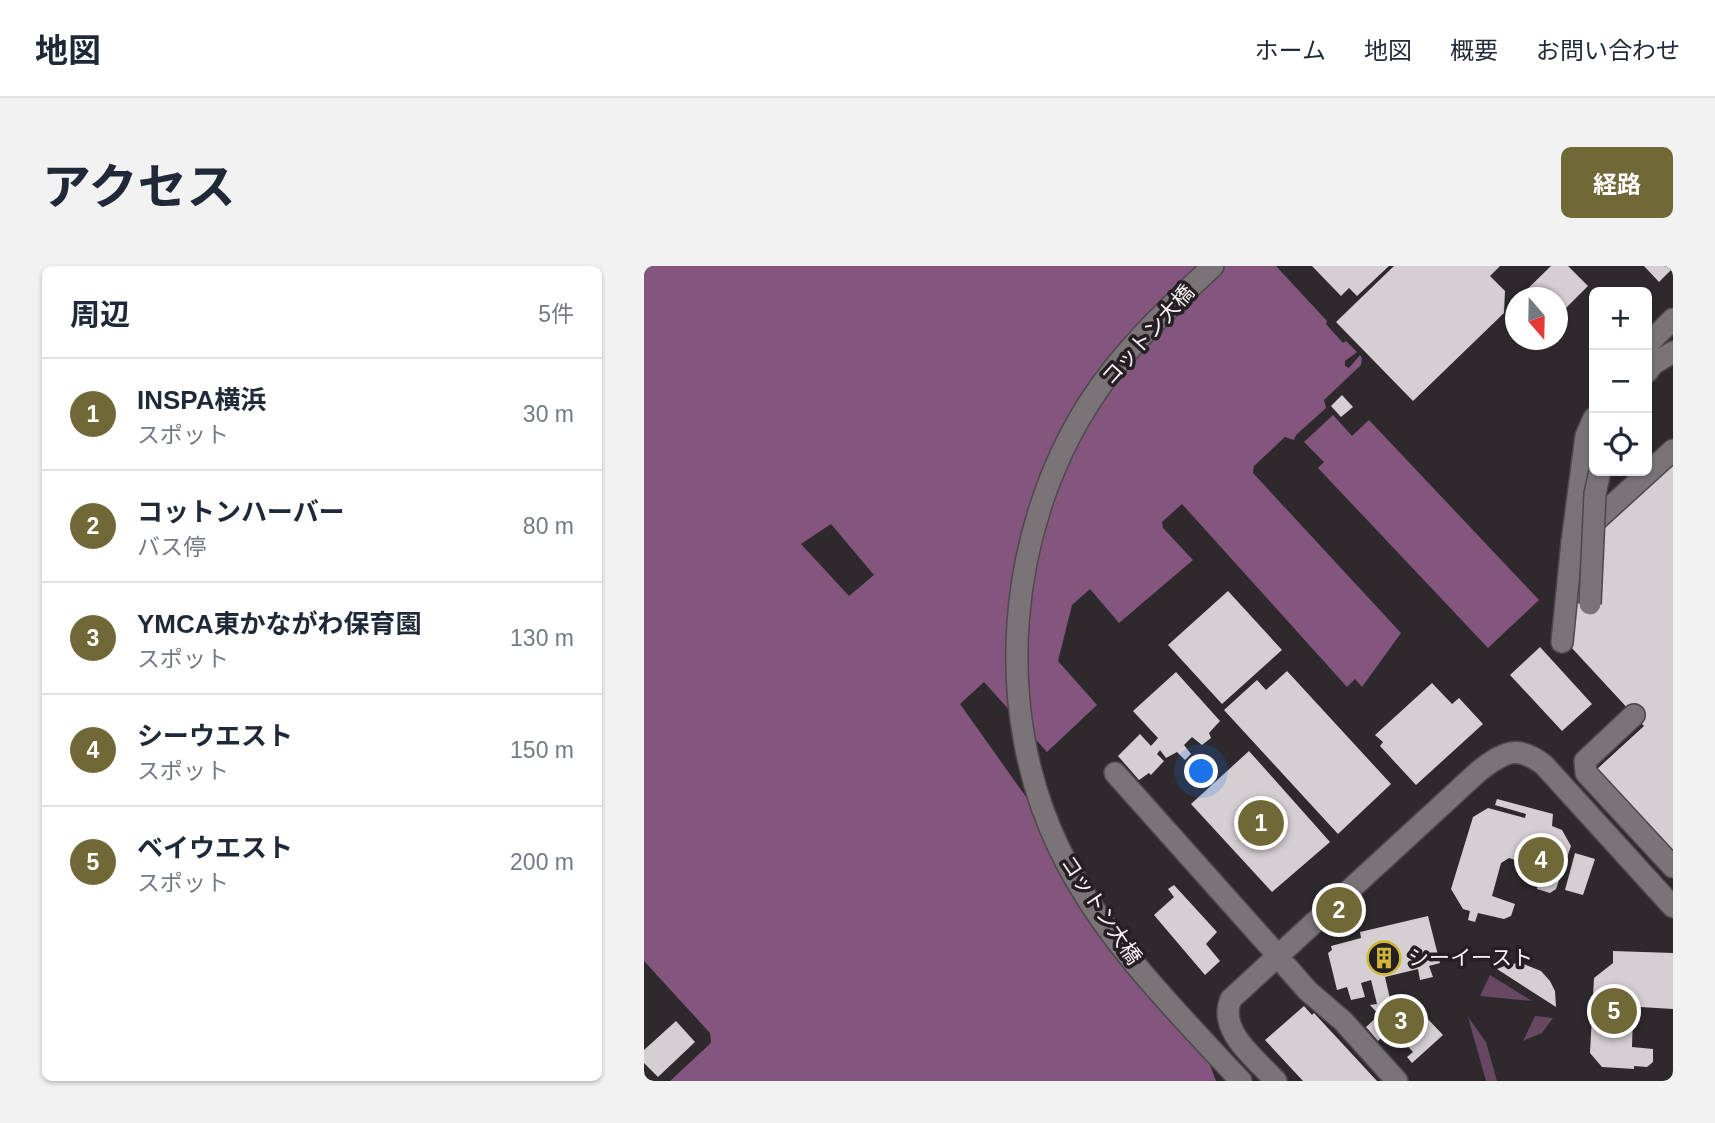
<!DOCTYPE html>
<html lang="ja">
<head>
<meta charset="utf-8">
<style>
	:root { --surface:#fff; --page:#f2f2f3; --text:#1f2937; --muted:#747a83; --line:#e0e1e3; --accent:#706937 }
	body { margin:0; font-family:Helvetica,"Noto Sans JP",sans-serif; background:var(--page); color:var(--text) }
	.controls { position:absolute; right:21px; top:21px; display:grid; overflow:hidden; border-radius:10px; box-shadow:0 2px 5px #0004 }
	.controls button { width:63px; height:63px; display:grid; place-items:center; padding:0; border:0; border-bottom:2px solid var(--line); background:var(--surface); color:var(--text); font:35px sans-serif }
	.compass { position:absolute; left:861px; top:21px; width:63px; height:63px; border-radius:50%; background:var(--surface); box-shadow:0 2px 5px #0004; rotate:160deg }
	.you { position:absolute; left:558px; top:506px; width:24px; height:24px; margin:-18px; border:5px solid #fff; border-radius:50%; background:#1a73e8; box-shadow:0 0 0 10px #1a73e833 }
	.badge { display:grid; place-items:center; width:46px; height:46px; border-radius:50%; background:var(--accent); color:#fff; font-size:23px; font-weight:700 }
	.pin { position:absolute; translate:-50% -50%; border:4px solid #fff; box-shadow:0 2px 7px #0006 }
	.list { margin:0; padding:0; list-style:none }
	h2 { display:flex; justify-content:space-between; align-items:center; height:91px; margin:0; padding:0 28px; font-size:30px }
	h2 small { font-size:23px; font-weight:400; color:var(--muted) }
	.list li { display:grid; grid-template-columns:46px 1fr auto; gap:21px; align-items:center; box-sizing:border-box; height:112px; padding:0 28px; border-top:2px solid var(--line) }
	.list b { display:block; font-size:26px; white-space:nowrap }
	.list p { margin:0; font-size:23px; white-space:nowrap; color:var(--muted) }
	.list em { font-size:23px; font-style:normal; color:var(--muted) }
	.icon { flex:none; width:38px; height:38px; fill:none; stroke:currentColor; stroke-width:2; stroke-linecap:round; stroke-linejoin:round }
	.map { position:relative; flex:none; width:1029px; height:815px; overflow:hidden; border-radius:10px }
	header { display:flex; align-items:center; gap:42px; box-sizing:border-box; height:98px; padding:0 35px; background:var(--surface); border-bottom:2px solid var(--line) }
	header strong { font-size:33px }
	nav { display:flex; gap:38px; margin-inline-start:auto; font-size:24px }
	.intro { display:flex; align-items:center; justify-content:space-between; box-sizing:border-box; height:168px; padding:0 42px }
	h1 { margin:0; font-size:49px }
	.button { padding:18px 32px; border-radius:10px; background:var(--accent); color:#fff; font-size:24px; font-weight:700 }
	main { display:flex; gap:42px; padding:0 42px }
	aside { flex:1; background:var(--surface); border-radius:10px; box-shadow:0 2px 5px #0004 }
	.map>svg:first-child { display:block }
</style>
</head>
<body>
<header>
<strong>地図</strong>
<nav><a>ホーム</a><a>地図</a><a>概要</a><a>お問い合わせ</a></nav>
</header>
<div class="intro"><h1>アクセス</h1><a class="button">経路</a></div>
<main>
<aside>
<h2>周辺<small>5件</small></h2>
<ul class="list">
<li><span class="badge">1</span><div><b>INSPA横浜</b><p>スポット</p></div><em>30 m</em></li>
<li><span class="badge">2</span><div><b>コットンハーバー</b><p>バス停</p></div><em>80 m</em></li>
<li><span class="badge">3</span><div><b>YMCA東かながわ保育園</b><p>スポット</p></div><em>130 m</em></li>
<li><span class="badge">4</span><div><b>シーウエスト</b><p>スポット</p></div><em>150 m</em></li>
<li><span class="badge">5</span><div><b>ベイウエスト</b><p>スポット</p></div><em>200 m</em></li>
</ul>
</aside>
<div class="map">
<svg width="1029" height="815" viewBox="0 0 1029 815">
	<rect width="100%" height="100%" fill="#2e292d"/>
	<g fill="#674762">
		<polygon points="846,709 888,735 836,730"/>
		<polygon points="891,750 909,752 898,767 879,775"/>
		<polygon points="824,751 842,776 853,815 842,815"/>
	</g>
	<g fill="#84557d" fill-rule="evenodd">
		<path d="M 0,0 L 632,0 L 683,55 L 682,58 L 699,77 L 702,75 L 713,86 L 701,95 L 701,100 L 705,102 L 716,89 L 718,92 L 717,99 L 680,134 L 682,142 L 652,169 L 650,174 L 641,171 L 610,200 L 609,207 L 757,367 L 718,421 L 711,413 L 703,421 L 538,238 L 518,256 L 519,262 L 549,294 L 475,357 L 446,323 L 428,339 L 414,395 L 453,439 L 403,486 L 340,416 L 316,438 L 559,780 L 572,815 L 26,815 L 67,777 L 66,767 L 0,695 ZM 494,59 L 509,72 L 503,79 L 488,69 L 490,62 ZM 187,258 L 230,309 L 205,330 L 157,278 Z"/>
		<polygon points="689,149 708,170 725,154 895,334 844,382 674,202 680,196 660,176"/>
	</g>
	<g fill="#d5cfd4">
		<polygon points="668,0 745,0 713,30 705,22 697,30"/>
		<polygon points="750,0 856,0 846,10 861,25 860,47 769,135 692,56"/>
		<polygon points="907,0 924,0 944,20 914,50 914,32 874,32"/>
		<polygon points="1000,0 1029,0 1029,2 1015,16"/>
		<polygon points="698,129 709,141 697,151 687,140"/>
		<polygon points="1029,195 1029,587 952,504 1000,460 926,380 930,287"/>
		<polygon points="584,325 638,384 578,438 524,379"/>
		<polygon points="896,381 948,438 918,465 866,409"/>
		<polygon points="643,405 747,518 694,568 580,444 613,414 622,424"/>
		<polygon points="532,406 576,455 565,467 567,472 558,479 548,471 540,479 547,488 541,494 533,486 522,492 516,484 513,488 520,495 507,509 505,507 495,514 474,490 496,468 507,480 514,472 489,445"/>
		<polygon points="788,417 808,438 815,432 839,458 772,519 736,480 739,476 731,469"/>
		<polygon points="605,485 686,576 628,626 547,538"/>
		<polygon points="853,533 909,548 908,560 918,564 927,580 912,623 906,627 893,623 898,602 865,592 857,597 848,630 871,638 867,650 860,653 834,647 831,656 824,654 826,645 819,643 807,623 829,551 844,542 881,552 882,548 851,539"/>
		<polygon points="931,587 951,593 939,629 921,624"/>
		<polygon points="530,619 573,666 562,678 576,695 561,709 510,649 530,631 524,623"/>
		<polygon points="784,650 796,697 785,700 789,711 776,714 774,703 741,711 746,733 763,731 799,769 768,797 763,791 769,786 747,762 734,775 722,761 735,749 726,739 733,738 727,714 717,717 721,731 707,734 703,721 693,724 684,687 688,684 687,680 717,672 716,666"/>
		<polygon points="969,685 1029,687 1029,743 996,741 989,747 988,781 1009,783 1009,796 1003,801 990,800 990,803 958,801 946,787 950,712 969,697"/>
		<polygon points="877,697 897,705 906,715 911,725 912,741 853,703 866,698"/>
		<polygon points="660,740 668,749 670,747 733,815 659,815 621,774"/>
		<polygon points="32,755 51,776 14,811 0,797 0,784"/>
	</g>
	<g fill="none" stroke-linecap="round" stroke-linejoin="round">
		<defs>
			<g id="minor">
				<path d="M 569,0 C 524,42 478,85 445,137 C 363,266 348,443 415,582 C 457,671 531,744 597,815"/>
				<polyline points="1003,79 1029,53"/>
				<polyline points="1003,106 1009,98 1029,86"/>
				<polyline points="950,152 942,170 928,276 1029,184"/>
				<polyline points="918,376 928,276"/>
				<polyline points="990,449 941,495 942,507 1029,601"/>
				<polyline points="471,507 628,683"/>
				<polyline points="642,700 664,725 699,755 753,815"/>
				<path d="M 632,815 C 613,794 573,765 587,733 L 835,505 C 860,486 873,478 900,499 L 1029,641"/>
			</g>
		</defs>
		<use href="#minor" stroke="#4c484b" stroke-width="24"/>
		<use href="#minor" stroke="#7a7479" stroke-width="21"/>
		<defs>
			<polyline id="minor-bridge" points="946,338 951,228 956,205"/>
		</defs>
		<use href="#minor-bridge" stroke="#4c484b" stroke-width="24" stroke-linecap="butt"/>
		<use href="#minor-bridge" stroke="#7a7479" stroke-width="21"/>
	</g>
	<defs>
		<symbol id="building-ring" viewBox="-11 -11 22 22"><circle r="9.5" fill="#241f23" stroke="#d2b736" stroke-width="1.5"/><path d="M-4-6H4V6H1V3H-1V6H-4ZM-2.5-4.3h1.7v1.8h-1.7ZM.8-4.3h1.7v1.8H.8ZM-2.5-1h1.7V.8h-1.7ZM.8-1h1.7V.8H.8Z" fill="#d2b736"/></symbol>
	</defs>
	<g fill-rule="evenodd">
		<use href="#building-ring" x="721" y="673" width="38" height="38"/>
	</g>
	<g text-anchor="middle" stroke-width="7" stroke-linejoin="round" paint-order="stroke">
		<g font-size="21" fill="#f6f2f5" stroke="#241f23">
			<text transform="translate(504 69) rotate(-48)" y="7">コットン大橋</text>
			<text transform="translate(457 644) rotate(56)" y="7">コットン大橋</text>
		</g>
		<g font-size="21" fill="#f6f2f5" stroke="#241f23" text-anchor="start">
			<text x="764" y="699">シーイースト</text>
		</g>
	</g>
</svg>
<div class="controls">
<button>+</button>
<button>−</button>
<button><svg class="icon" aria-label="locate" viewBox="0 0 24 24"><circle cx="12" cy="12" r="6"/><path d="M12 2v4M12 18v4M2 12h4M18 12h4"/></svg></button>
</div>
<svg class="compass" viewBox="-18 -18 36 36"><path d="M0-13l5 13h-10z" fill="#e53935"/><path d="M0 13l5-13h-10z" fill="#747a83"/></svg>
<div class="you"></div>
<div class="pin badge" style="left:617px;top:557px">1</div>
<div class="pin badge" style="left:695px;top:644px">2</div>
<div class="pin badge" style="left:757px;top:755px">3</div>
<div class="pin badge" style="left:897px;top:594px">4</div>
<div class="pin badge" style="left:970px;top:745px">5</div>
</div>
</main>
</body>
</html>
